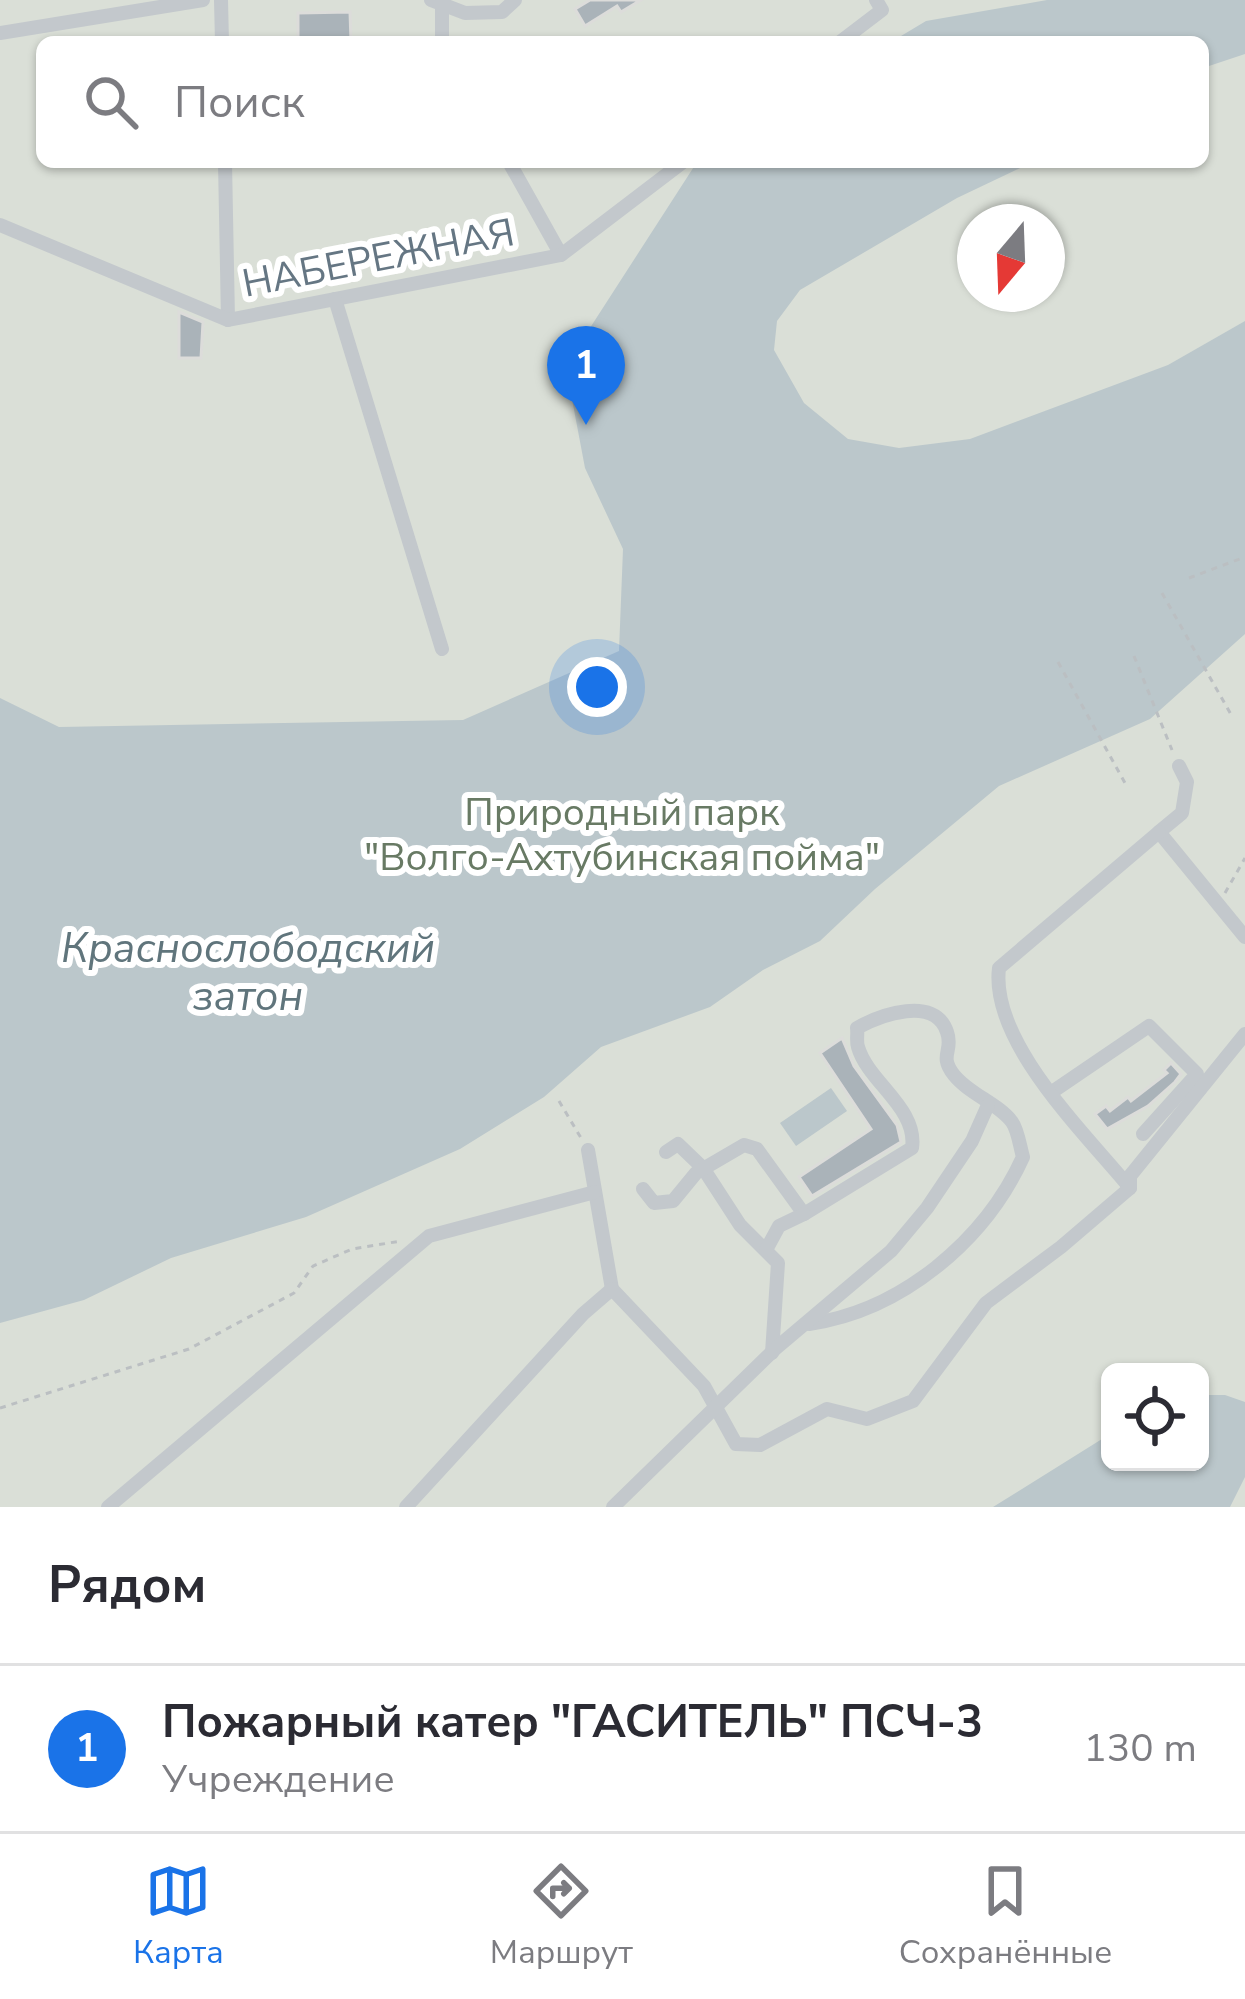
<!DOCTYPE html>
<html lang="ru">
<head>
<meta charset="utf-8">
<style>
	:root { --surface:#fff; --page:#f7f7f7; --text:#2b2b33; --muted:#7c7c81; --line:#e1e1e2; --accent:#1a73e8 }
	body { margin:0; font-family:"Nunito Sans",sans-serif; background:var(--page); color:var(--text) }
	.controls { position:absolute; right:36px; bottom:36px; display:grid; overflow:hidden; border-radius:18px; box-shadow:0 3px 9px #0004 }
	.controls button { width:108px; height:108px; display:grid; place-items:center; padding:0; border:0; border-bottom:3px solid var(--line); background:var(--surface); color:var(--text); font:60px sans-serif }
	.compass { position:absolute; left:957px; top:204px; width:108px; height:108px; border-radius:50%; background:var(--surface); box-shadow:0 3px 9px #0004; rotate:199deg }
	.you { position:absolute; left:597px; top:687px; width:42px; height:42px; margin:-30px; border:9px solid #fff; border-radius:50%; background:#1a73e8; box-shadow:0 0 0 18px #1a73e833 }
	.badge { display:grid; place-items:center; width:78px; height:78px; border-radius:50%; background:var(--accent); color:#fff; font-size:39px; font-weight:700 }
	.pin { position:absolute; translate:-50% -99px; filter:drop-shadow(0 3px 6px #0008) }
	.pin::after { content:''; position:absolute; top:63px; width:42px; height:36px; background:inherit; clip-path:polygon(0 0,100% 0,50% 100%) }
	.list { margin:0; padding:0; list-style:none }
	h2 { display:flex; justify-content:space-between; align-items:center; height:156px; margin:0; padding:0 48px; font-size:51px }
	h2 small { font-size:39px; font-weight:400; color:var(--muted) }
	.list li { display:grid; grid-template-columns:78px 1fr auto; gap:36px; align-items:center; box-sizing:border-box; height:168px; padding:0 48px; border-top:3px solid var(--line) }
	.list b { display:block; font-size:45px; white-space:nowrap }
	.list p { margin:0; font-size:39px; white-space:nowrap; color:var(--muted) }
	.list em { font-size:39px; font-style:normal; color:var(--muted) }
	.icon { flex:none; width:66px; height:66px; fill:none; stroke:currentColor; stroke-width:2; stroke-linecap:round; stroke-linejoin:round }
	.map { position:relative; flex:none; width:1245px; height:1507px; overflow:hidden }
	.search { position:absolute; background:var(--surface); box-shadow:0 3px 9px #0004; left:36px; right:36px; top:36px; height:132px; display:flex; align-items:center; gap:30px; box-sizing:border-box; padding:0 42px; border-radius:18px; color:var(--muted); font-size:45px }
	.sheet { height:324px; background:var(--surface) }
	nav { display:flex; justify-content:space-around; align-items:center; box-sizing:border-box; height:168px; border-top:3px solid var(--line); background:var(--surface); font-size:33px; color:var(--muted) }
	nav a { display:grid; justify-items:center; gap:6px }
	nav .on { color:var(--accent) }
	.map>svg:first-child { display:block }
</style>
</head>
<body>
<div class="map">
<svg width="1245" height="1507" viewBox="0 0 1245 1507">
	<rect width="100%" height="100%" fill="#fafaf8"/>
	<path fill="#dadfd7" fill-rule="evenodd" d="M 0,0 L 1245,0 L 1245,1507 L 0,1507 ZM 42,42 L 1203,42 L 1203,162 L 42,162 ZM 975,222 L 1047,222 L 1047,294 L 975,294 ZM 1110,1372 L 1200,1372 L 1200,1462 L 1110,1462 Z"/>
	<g fill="#bbc7cb">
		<polygon points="1047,0 1245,0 1245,54 1203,68 1203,42 891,42 926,21"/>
		<polygon points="697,162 1033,162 957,198 800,290 777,321 774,350 804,403 848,439 899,448 970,439 1168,365 1245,321 1245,634 1150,719 999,786 875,889 820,941 763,970 710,1007 601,1047 544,1097 460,1149 306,1217 171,1258 84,1300 0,1323 0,698 59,727 463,720 619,651 623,549 585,468 571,394 588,331"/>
		<polygon points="831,1088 847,1111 796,1146 780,1123"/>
		<polygon points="1200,1395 1225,1395 1245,1402 1245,1477 1230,1507 993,1507 1110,1434 1110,1462 1200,1462"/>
	</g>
	<g fill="#aab3b9" stroke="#dcdcda" stroke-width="3">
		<polygon points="590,0 641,0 621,12 617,6 585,26 575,9"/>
		<polygon points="350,12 351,42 298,42 298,13"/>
		<polygon points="179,312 203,322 201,358 179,358"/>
		<polygon points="842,1038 854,1066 897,1125 901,1142 812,1196 799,1177 871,1129 820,1053"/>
		<polygon points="1171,1063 1181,1074 1175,1082 1148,1106 1107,1129 1095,1114 1106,1106 1110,1111 1128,1097 1131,1101 1167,1073 1164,1070"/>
	</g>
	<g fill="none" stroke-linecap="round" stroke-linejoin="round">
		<g stroke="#bbbfc2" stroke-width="3" stroke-dasharray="6 6" stroke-linecap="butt">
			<polyline points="1189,578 1245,557"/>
			<polyline points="1162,593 1233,718"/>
			<polyline points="1134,656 1172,750"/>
			<polyline points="1058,662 1125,783"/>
			<polyline points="1225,893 1245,858"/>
			<polyline points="559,1101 581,1138"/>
			<polyline points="0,1408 189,1349 294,1293 313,1266 352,1249 401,1241"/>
		</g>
		<g stroke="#c3c8cc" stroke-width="14">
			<polyline points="221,0 222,42"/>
			<polyline points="431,0 465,13 502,12 515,0"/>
			<polyline points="0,33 203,0"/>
			<polyline points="442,42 442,0"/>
			<polyline points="840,42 882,10 876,0"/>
			<polyline points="225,162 228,320"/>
			<polyline points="509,162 561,255"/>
			<polyline points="0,225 228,320 561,255 683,162"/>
			<polyline points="335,299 442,649"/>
			<polyline points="1179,766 1187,782 1182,813 1159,832 1245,937"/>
			<polyline points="1052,1092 1149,1026 1197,1074 1143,1134"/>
			<polyline points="588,1150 612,1289"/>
			<polyline points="666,1152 678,1144 703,1168 740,1225 778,1263 772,1353"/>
			<path d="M 1130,1188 C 1085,1133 990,1042 999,968 L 1159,832"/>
			<path d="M 643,1189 L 654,1203 L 673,1201 L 696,1173 L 744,1145 L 757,1149 L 804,1214 L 912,1148 C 918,1108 868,1082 858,1047 C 856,1041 858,1034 857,1028 C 880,1015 935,995 947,1032 C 954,1051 938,1055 954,1075 C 969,1094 999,1104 1012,1122 C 1018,1130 1020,1147 1023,1157 C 985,1241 901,1311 809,1324"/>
			<polyline points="766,1250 779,1226 804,1214"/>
			<polyline points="108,1507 429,1236 595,1192"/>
			<polyline points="406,1507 583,1314 612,1289 704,1386 736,1444 760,1445 827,1409 867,1419 913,1401 986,1303 1061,1247 1130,1188 1130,1176 1245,1034"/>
			<polyline points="613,1507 775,1349 891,1251 927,1208 972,1141 988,1105"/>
		</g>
	</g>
	<g text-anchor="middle" stroke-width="12" stroke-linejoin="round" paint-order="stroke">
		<g font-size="39" fill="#657683" stroke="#fff">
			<text transform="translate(378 257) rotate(-11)" y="14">НАБЕРЕЖНАЯ</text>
		</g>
		<g font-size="39" fill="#687a64" stroke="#fff">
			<text x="622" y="825">Природный парк<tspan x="622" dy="45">"Волго-Ахтубинская пойма"</tspan></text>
		</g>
		<g font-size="42" font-style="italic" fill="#60757c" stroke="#fff">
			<text x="248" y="962">Краснослободский<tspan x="248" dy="48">затон</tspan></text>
		</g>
	</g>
</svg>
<div class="controls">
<button><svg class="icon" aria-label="locate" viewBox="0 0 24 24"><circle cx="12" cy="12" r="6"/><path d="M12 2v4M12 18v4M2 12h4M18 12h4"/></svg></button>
</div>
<svg class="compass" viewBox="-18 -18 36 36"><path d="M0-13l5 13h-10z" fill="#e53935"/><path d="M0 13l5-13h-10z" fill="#7c7c81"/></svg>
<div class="you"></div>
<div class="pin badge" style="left:586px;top:425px">1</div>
<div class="search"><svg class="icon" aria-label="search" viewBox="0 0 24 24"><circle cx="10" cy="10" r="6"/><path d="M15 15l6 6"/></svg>Поиск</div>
</div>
<section class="sheet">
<h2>Рядом<small></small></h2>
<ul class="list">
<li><span class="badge">1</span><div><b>Пожарный катер &quot;ГАСИТЕЛЬ&quot; ПСЧ-3</b><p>Учреждение</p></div><em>130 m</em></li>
</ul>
</section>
<nav>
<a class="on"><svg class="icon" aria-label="map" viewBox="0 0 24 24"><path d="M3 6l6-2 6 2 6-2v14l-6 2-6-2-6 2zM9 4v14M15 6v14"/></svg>Карта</a>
<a><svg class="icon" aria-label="directions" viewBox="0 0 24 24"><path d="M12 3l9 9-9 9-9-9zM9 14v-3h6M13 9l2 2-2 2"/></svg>Маршрут</a>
<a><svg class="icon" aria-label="saved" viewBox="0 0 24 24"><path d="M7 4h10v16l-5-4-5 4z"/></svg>Сохранённые</a>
</nav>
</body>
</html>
